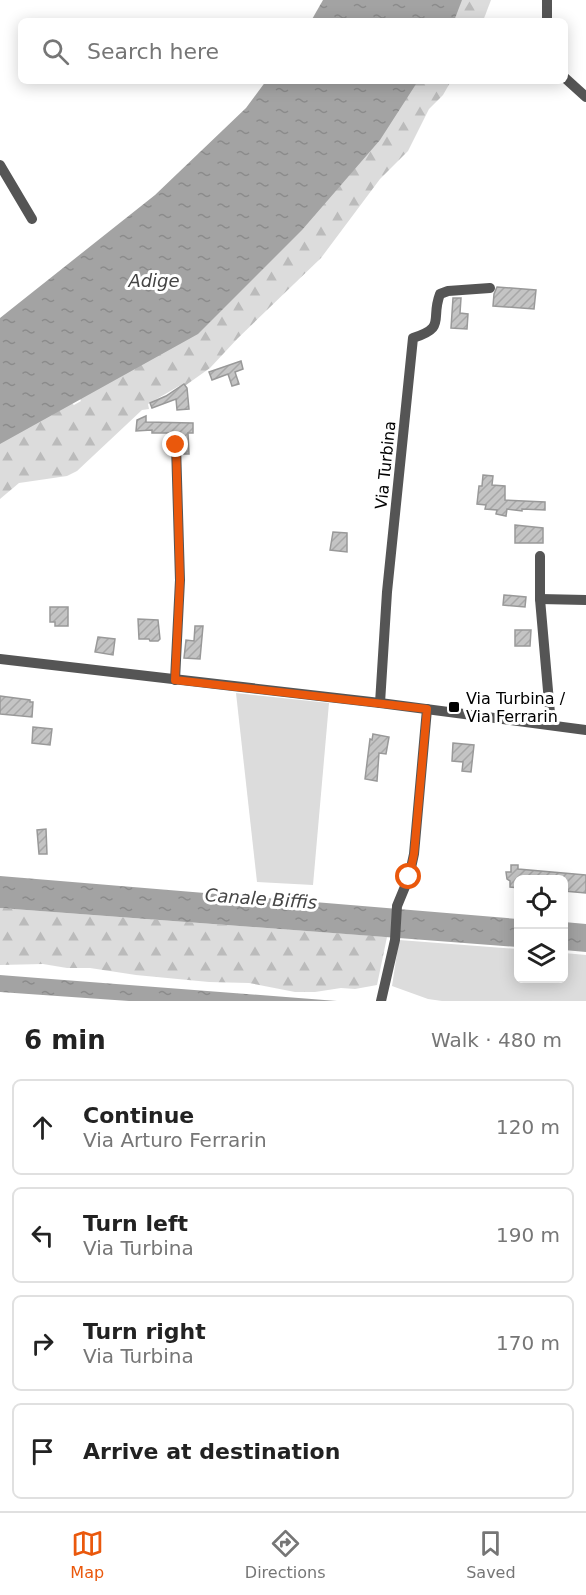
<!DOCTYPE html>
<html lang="en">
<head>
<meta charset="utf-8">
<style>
	:root { --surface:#fff; --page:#f2f2f2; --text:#222; --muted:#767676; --line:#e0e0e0; --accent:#ea580c }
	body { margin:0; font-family:"DejaVu Sans",sans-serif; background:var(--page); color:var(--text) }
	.controls { position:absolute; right:18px; bottom:18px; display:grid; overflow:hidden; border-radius:9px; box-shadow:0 3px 15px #0003 }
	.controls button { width:54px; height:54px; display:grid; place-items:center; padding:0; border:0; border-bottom:2px solid var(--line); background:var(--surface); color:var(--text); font:30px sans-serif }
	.stop { position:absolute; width:18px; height:18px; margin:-14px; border:4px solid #ea580c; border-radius:50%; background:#fff }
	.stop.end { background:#ea580c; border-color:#fff; box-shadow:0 2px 6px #0008 }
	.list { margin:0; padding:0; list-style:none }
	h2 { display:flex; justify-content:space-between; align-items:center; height:78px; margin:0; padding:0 24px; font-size:26px }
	h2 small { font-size:20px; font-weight:400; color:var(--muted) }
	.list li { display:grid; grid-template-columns:39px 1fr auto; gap:18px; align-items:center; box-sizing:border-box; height:96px; margin:0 12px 12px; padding:0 12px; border:2px solid var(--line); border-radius:9px }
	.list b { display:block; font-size:22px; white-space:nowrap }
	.list p { margin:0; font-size:20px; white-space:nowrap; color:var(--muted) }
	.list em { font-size:20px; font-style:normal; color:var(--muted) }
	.icon { flex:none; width:33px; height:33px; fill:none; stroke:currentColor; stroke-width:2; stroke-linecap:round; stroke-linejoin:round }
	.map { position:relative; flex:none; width:586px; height:1001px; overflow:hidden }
	.search { position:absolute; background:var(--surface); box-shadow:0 3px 15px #0003; left:18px; right:18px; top:18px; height:66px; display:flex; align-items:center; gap:15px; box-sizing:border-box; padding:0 21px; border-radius:9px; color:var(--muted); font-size:22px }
	.sheet { height:510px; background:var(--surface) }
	nav { display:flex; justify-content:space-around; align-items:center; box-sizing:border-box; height:84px; border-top:2px solid var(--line); background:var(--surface); font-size:16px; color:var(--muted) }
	nav a { display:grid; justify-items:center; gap:3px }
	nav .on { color:var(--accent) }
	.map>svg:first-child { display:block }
</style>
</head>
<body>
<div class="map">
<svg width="586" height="1001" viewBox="0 0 586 1001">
	<defs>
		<pattern id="forest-firs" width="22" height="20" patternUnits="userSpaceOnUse" patternTransform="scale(1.5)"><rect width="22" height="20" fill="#dcdcdc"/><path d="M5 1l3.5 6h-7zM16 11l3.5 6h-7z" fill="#bbb"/></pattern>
		<pattern id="water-ripples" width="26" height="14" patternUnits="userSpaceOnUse" patternTransform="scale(1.5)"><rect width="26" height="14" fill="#a3a3a3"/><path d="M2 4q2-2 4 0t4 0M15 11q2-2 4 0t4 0" fill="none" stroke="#8b8b8b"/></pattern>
		<pattern id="building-hatch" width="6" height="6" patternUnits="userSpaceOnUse" patternTransform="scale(1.5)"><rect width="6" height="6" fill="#c4c4c4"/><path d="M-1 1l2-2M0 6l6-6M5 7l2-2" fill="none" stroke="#a7a7a7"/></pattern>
	</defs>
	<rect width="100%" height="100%" fill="#fff"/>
	<g fill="#dcdcdc">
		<polygon points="236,693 329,703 313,885 257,882"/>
		<polygon points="399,940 518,949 518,978 564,978 564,953 586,955 586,1001 442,1001 428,999 392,986"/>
	</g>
	<g fill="url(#forest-firs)">
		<polygon points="437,0 491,0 483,21 431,21"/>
		<polygon points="398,81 451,81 443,95 429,109 408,151 380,179 321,258 238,338 210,368 186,385 179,386 148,404 149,409 142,410 77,471 67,476 19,483 0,499 0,426 59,394 74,405 81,401 77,392"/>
		<polygon points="0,908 387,937 377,985 355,989 341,988 315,992 295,992 249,983 209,982 136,975 90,968 67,968 43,964 0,965"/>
	</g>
	<g fill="url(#water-ripples)">
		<polygon points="323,0 462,0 454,21 311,21"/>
		<polygon points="266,81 418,81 380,140 302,230 198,334 0,444 0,318 155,195 246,108"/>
		<polygon points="0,876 518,919 518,947 0,908"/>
		<polygon points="564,922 586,924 586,952 564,950"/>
		<polygon points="0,975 38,978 337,1001 129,1001 0,992"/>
	</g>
	<g fill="url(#building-hatch)" stroke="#999" stroke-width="1.5">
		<polygon points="497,287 536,290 534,309 493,306 494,294"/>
		<polygon points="453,298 461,298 460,313 468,314 467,329 451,328"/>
		<polygon points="241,361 243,369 235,372 239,384 232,386 228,374 212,380 209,372"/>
		<polygon points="184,384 187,388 189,409 177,410 176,399 152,408 150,403 166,396"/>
		<polygon points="146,416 146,422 193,423 193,433 188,433 189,454 184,454 183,444 178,438 178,433 152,433 152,430 136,431 137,420"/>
		<polygon points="483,475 493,476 492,485 505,486 505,500 545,502 545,510 522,509 522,511 507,509 506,516 496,514 497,510 485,509 486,505 477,504 479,486 482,486"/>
		<polygon points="515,525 543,528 543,543 515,543"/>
		<polygon points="333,532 347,533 347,552 330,550"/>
		<polygon points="504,595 526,597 525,607 503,605"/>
		<polygon points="50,607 68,607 68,626 55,626 55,622 50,622"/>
		<polygon points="138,619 158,620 160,639 158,641 150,641 149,639 139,639"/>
		<polygon points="195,626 203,626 200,659 184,658 186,640 194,641"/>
		<polygon points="515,630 531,630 530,646 515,646"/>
		<polygon points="98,637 115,639 113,655 95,652"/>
		<polygon points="0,696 30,700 30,702 33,702 32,717 0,714"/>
		<polygon points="33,727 52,729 50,745 32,743"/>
		<polygon points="373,734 389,737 386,754 379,753 377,781 365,779 370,739 372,740"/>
		<polygon points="453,743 474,745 471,772 462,771 463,762 452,761"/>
		<polygon points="46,829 47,854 39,854 37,830"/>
		<polygon points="511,865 518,865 518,869 586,875 586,893 564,891 564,879 519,879 519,888 510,887 510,881 507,879 506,872 511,872"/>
	</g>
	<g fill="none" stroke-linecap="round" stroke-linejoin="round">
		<g stroke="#555" stroke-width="10">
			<polyline points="547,21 547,0"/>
			<polyline points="565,78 586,97"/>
			<polyline points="0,165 32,219"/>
			<polyline points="540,556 540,599 551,725"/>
			<polyline points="540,599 586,600"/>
			<polyline points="0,659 380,703 586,730"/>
			<polyline points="175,680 180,580 176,445"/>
			<path d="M 380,703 L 387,592 L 413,338 C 447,327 430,320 440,294 L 448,291 L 490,288"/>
			<polyline points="381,1001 395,940 397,906 409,877 414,854 427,709"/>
		</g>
	</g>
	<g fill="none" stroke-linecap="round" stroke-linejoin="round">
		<polyline stroke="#ea580c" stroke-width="8" points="176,445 180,580 175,680 427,709 414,854 409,877"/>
	</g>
	<rect fill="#000" stroke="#fff" stroke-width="2" x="448" y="701" width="12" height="12" rx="3"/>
	<g text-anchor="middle" stroke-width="6" stroke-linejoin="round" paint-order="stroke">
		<g font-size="16" fill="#000" stroke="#fff">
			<text transform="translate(385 465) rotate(-84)" y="6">Via Turbina</text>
		</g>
		<g font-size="16" fill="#000" stroke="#fff" text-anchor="start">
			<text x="466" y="704">Via Turbina /<tspan x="466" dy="18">Via Ferrarin</tspan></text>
		</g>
		<g font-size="18" font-style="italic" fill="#444" stroke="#fff">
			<text x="154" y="287">Adige</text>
			<text transform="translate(261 899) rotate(4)" y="6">Canale Biffis</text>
		</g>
	</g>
</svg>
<div class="controls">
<button><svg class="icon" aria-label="locate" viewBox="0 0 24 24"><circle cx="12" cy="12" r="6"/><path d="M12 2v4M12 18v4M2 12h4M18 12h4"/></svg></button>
<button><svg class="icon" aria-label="layers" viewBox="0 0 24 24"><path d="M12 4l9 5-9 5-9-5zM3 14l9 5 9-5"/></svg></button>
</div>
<div class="stop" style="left:409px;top:877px"></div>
<div class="stop end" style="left:176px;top:445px"></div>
<div class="search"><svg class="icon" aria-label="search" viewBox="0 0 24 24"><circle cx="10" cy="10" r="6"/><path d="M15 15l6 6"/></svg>Search here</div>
</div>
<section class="sheet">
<h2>6 min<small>Walk · 480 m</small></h2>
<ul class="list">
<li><svg class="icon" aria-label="ahead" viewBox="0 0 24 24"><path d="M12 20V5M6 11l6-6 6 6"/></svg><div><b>Continue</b><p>Via Arturo Ferrarin</p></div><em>120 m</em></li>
<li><svg class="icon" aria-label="left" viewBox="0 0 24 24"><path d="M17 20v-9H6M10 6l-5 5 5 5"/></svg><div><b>Turn left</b><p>Via Turbina</p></div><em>190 m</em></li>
<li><svg class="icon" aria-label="right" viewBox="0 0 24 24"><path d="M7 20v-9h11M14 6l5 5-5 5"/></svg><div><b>Turn right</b><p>Via Turbina</p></div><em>170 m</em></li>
<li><svg class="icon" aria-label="arrive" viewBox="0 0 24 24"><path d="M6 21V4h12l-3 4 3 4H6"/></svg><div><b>Arrive at destination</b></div></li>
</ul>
</section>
<nav>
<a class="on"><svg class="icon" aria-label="map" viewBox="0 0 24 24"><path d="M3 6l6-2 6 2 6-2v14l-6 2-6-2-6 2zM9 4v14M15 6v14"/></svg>Map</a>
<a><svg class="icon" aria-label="directions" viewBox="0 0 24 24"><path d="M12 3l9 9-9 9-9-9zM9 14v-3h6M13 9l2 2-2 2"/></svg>Directions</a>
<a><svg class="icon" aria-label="saved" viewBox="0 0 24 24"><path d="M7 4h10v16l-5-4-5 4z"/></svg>Saved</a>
</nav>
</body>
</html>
